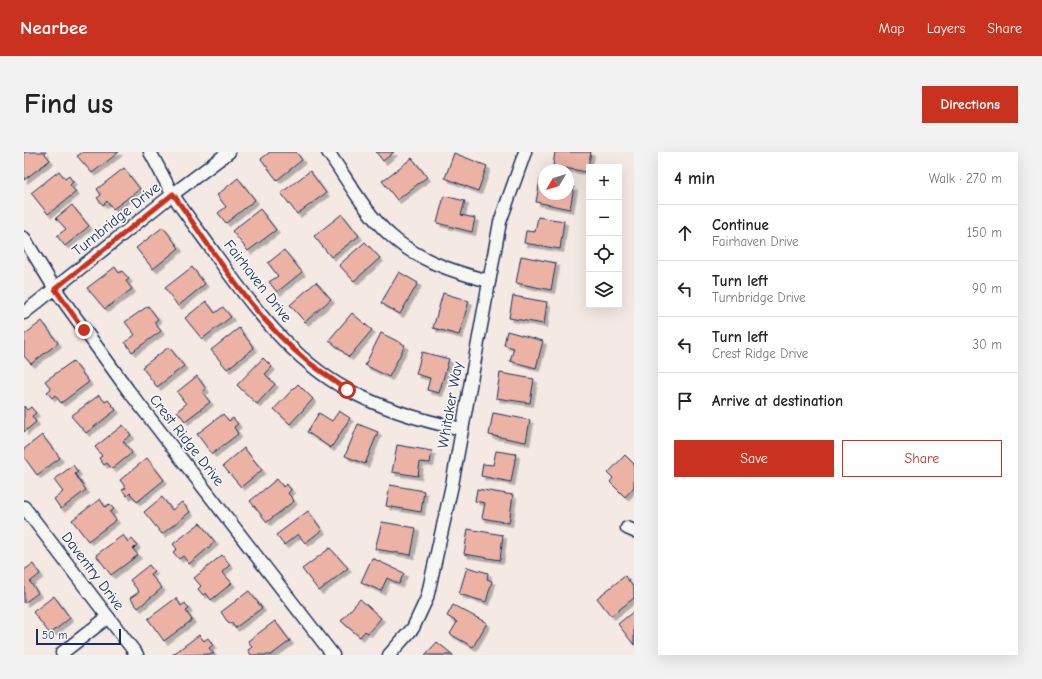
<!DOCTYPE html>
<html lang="en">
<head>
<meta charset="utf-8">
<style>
	:root { --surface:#fff; --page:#f2f2f2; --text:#222; --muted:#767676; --line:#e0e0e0; --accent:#c8321e }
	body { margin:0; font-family:"Comic Neue",sans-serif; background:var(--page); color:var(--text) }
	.controls { position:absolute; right:12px; top:12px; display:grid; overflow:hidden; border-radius:0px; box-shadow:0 4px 16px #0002 }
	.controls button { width:36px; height:36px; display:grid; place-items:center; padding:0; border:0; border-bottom:1px solid var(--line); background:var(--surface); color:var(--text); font:20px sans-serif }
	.compass { position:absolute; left:514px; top:12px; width:36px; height:36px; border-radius:50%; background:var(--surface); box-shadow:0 4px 16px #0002; rotate:232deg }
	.scale { position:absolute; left:12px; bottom:10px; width:85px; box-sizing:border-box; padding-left:4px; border:2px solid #1b2f5e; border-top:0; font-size:11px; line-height:14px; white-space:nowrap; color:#1b2f5e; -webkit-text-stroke:3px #f6f6f2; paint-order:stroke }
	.stop { position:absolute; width:12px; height:12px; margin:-9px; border:3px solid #c8321e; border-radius:50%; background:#fff }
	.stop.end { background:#c8321e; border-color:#fff; box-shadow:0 1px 4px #0008 }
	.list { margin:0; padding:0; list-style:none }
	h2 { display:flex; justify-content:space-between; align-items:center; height:52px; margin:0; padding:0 16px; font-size:17px }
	h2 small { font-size:13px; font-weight:400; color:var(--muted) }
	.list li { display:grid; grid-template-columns:26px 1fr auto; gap:12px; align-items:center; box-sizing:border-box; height:56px; padding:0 16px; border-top:1px solid var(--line) }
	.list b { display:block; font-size:15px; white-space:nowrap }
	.list p { margin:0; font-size:13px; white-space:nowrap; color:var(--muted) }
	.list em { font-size:13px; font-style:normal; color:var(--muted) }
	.actions { display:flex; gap:8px; padding:12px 16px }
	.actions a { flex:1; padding:9px 0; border:1px solid var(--accent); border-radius:0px; text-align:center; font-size:14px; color:var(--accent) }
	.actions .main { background:var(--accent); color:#fff }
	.icon { flex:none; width:22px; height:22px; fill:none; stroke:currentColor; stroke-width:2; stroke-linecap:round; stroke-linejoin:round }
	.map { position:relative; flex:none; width:610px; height:503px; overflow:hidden; border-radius:0px }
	header { display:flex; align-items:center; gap:24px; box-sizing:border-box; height:56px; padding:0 20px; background:var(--accent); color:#fff }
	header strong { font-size:19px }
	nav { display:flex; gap:22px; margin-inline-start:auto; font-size:14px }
	.intro { display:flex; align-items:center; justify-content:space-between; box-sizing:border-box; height:96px; padding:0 24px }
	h1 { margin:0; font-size:28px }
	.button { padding:10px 18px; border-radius:0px; background:var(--accent); color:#fff; font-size:14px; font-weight:700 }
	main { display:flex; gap:24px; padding:0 24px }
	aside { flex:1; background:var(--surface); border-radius:0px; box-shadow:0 4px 16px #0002 }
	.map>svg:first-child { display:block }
</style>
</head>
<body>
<header>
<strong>Nearbee</strong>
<nav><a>Map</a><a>Layers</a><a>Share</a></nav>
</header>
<div class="intro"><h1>Find us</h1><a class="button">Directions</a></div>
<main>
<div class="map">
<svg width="610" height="503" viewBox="0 0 610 503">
	<defs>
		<filter id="shadow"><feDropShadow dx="3.5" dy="3.5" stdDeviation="0" flood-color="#0004"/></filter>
	</defs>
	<rect width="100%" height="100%" fill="#f4e9e3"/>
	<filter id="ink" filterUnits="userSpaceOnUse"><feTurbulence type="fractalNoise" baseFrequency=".025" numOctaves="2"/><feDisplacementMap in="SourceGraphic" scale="8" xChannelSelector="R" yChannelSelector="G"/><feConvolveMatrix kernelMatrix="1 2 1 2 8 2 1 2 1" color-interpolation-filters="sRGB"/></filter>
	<g filter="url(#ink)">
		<g fill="#ecb3a5" stroke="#1b2f5e" filter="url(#shadow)">
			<polygon points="0,0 22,0 21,2 26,8 0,28"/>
			<polygon points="59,0 95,0 68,21 53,4"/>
			<polygon points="246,0 272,0 278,8 253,28 237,7"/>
			<polygon points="352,0 370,0 359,9"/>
			<polygon points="531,0 567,0 563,20 529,14"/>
			<polygon points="430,1 463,14 454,39 421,26"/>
			<polygon points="388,6 403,25 373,48 358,29"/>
			<polygon points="100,16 116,37 89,57 83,49 79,53 73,46 77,43 73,37"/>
			<polygon points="35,19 41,27 45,24 49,30 46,33 52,40 24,62 7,41"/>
			<polygon points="286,19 302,41 273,62 257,41"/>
			<polygon points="214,26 231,48 202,71 194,61 202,55 193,43"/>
			<polygon points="516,28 520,29 520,42 544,42 544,34 550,35 546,57 512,50"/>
			<polygon points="420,44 441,49 437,63 451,66 448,80 413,71"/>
			<polygon points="48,53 65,74 41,94 33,84 42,77 32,66"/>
			<polygon points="236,57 252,78 224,99 208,79"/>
			<polygon points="318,62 335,84 307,105 290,84"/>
			<polygon points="514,65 540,69 536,97 500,91 502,79 511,80"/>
			<polygon points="139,75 155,96 129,117 112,96"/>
			<polygon points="341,90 356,106 330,129 315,113"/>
			<polygon points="260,98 278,120 253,140 245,130 254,124 244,111"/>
			<polygon points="497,104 532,111 527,138 492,131"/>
			<polygon points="91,115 95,121 98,119 105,127 102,129 108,137 81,157 63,136"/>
			<polygon points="168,115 181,132 154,154 141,136"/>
			<polygon points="375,120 394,131 376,162 357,151"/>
			<polygon points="292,130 307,147 281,170 266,153"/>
			<polygon points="419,141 445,149 435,183 409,176"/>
			<polygon points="489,144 523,150 520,172 485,166"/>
			<polygon points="182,149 191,161 199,155 207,165 178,187 161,166"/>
			<polygon points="124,154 134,167 130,170 137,179 108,200 101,190 111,183 101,170"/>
			<polygon points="328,161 348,178 325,205 305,188"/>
			<polygon points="18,169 34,191 7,212 0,204 0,183"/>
			<polygon points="215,176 230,196 203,217 187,198"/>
			<polygon points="483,179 519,189 512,216 486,209 490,196 480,193"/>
			<polygon points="357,181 381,193 365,225 341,213"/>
			<polygon points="145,195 160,214 133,235 118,215"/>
			<polygon points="398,200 425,207 415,241 403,238 406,226 392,222"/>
			<polygon points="239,206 248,215 241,222 251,232 233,252 213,233"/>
			<polygon points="49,209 65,230 37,251 31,243 28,246 23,240 27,237 21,229"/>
			<polygon points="476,221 510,227 506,251 472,246"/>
			<polygon points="173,224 182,237 178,240 186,250 161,269 153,259 162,252 153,240"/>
			<polygon points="274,232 289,247 266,272 250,257"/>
			<polygon points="75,243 81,250 84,248 92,258 62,281 47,264"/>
			<polygon points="0,254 3,258 7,255 12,261 8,264 12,270 0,280"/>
			<polygon points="315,259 326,266 307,296 283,280 295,261 308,269"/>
			<polygon points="469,261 506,268 502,290 465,283"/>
			<polygon points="199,262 205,269 209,266 214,272 210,275 214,282 188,302 173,282"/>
			<polygon points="334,272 354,280 341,312 321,304"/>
			<polygon points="99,273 107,283 99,289 108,301 88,317 83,311 80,313 75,306 78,304 71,295"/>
			<polygon points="18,283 36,306 13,323 0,305 0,297"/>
			<polygon points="373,293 408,299 406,311 396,310 394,324 368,320"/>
			<polygon points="220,296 238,318 217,335 199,314"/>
			<polygon points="472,299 492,302 487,330 457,324 459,312 469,313"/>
			<polygon points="601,303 610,312 610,335 601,345 586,330 589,326 584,321"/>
			<polygon points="123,306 140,328 113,350 106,341 103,344 98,338 102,336 96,328"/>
			<polygon points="49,313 54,320 51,322 62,338 37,357 30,347 39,340 30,328"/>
			<polygon points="253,327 259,335 263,332 267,338 264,341 270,349 243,370 226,349"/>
			<polygon points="366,333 400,339 397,360 362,354"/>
			<polygon points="453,337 489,343 485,371 458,366 461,351 451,349"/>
			<polygon points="138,345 148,358 158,350 166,360 138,382 120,360"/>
			<polygon points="76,347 81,355 85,352 90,357 86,360 92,368 64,389 48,368"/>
			<polygon points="284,359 298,378 281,391 274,382 260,393 252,383"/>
			<polygon points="358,370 392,376 387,403 351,397"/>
			<polygon points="176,371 191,390 165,412 159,404 155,407 149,400 153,397 149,392"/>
			<polygon points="444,377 479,383 476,408 440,402"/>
			<polygon points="99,383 104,390 108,387 113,393 109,397 114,403 87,423 72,403"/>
			<polygon points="306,396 324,416 295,439 278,417"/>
			<polygon points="198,403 206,413 198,420 208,431 187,448 182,441 179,443 174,437 177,434 170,426"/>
			<polygon points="348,406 380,421 375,432 363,426 357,439 337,430"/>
			<polygon points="9,412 16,422 6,430 14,441 0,451 0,418"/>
			<polygon points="125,413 130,419 126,422 138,436 114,456 106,446 115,440 106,428"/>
			<polygon points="443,415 464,421 463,427 468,429 462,450 435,442"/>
			<polygon points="601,424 610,436 610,446 587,464 573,446"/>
			<polygon points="225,439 238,456 211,476 207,470 205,472 197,460"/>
			<polygon points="30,444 46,466 26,482 9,460"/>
			<polygon points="152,446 157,454 161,451 165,457 162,459 168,468 140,489 124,467"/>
			<polygon points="336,447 357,466 344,481 341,479 336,485 317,469"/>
			<polygon points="429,453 463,471 449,495 426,482 433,470 423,464"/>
			<polygon points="610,459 610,493 594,472"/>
			<polygon points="251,469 266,489 247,503 227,503 224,498 228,495 224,489"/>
			<polygon points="175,483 180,489 184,486 189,493 185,496 190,502 148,503"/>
			<polygon points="413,490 429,503 401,503"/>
		</g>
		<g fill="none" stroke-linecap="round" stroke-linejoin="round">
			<defs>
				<g id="street">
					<path d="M 126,0 C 134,14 141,29 149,43 C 162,63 177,82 191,102 C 226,152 269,209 324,238 C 359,257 399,269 438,277"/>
					<path d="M 304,0 C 323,27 342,62 366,83 C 393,108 430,120 465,129"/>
					<polyline points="0,86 31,137 104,238 309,503"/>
					<polyline points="0,161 149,42 205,0"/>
					<polyline points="0,355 113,503"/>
					<polyline points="603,376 610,379"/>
					<polyline points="38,501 84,465"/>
					<polyline points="365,503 389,476 403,446 428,333 476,70 501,0"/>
				</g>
			</defs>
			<use href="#street" stroke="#1b2f5e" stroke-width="15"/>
			<use href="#street" stroke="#f6f6f2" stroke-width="12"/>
		</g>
	</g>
	<g fill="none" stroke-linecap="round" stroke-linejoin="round" filter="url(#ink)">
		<path stroke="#c8321e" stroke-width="5" d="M 60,178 L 31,137 L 149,42 C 190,100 228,164 283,209 C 296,219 310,228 323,238"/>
	</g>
	<g text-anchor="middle" stroke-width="3.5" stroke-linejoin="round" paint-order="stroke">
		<g font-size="15" fill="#1b2f5e" stroke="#f6f6f2">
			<text transform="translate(92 67) rotate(-39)" y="5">Turnbridge Drive</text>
			<text transform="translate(234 129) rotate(52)" y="5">Fairhaven Drive</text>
			<text transform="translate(426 253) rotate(-80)" y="5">Whitaker Way</text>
			<text transform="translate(163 288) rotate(52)" y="5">Crest Ridge Drive</text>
			<text transform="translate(69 419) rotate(53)" y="5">Daventry Drive</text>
		</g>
	</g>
</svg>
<div class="controls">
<button>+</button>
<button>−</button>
<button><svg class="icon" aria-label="locate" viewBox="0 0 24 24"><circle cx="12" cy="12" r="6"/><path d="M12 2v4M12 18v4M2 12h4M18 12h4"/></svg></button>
<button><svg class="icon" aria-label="layers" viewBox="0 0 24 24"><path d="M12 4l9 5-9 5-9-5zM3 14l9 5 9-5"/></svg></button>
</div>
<svg class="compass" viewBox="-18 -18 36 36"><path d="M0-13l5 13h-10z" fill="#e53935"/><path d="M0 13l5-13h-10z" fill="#767676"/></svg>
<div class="scale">50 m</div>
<div class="stop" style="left:323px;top:238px"></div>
<div class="stop end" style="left:60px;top:178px"></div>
</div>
<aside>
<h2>4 min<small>Walk · 270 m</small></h2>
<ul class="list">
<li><svg class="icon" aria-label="ahead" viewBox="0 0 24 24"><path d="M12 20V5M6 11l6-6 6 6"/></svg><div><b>Continue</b><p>Fairhaven Drive</p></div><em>150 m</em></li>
<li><svg class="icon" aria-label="left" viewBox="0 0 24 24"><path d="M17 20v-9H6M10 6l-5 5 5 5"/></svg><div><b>Turn left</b><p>Turnbridge Drive</p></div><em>90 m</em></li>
<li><svg class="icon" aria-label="left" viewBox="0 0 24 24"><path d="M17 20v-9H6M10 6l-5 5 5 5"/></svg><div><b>Turn left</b><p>Crest Ridge Drive</p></div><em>30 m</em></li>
<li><svg class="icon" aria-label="arrive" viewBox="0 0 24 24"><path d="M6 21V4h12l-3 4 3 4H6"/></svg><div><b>Arrive at destination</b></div></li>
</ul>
<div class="actions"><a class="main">Save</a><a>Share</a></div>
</aside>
</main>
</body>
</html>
